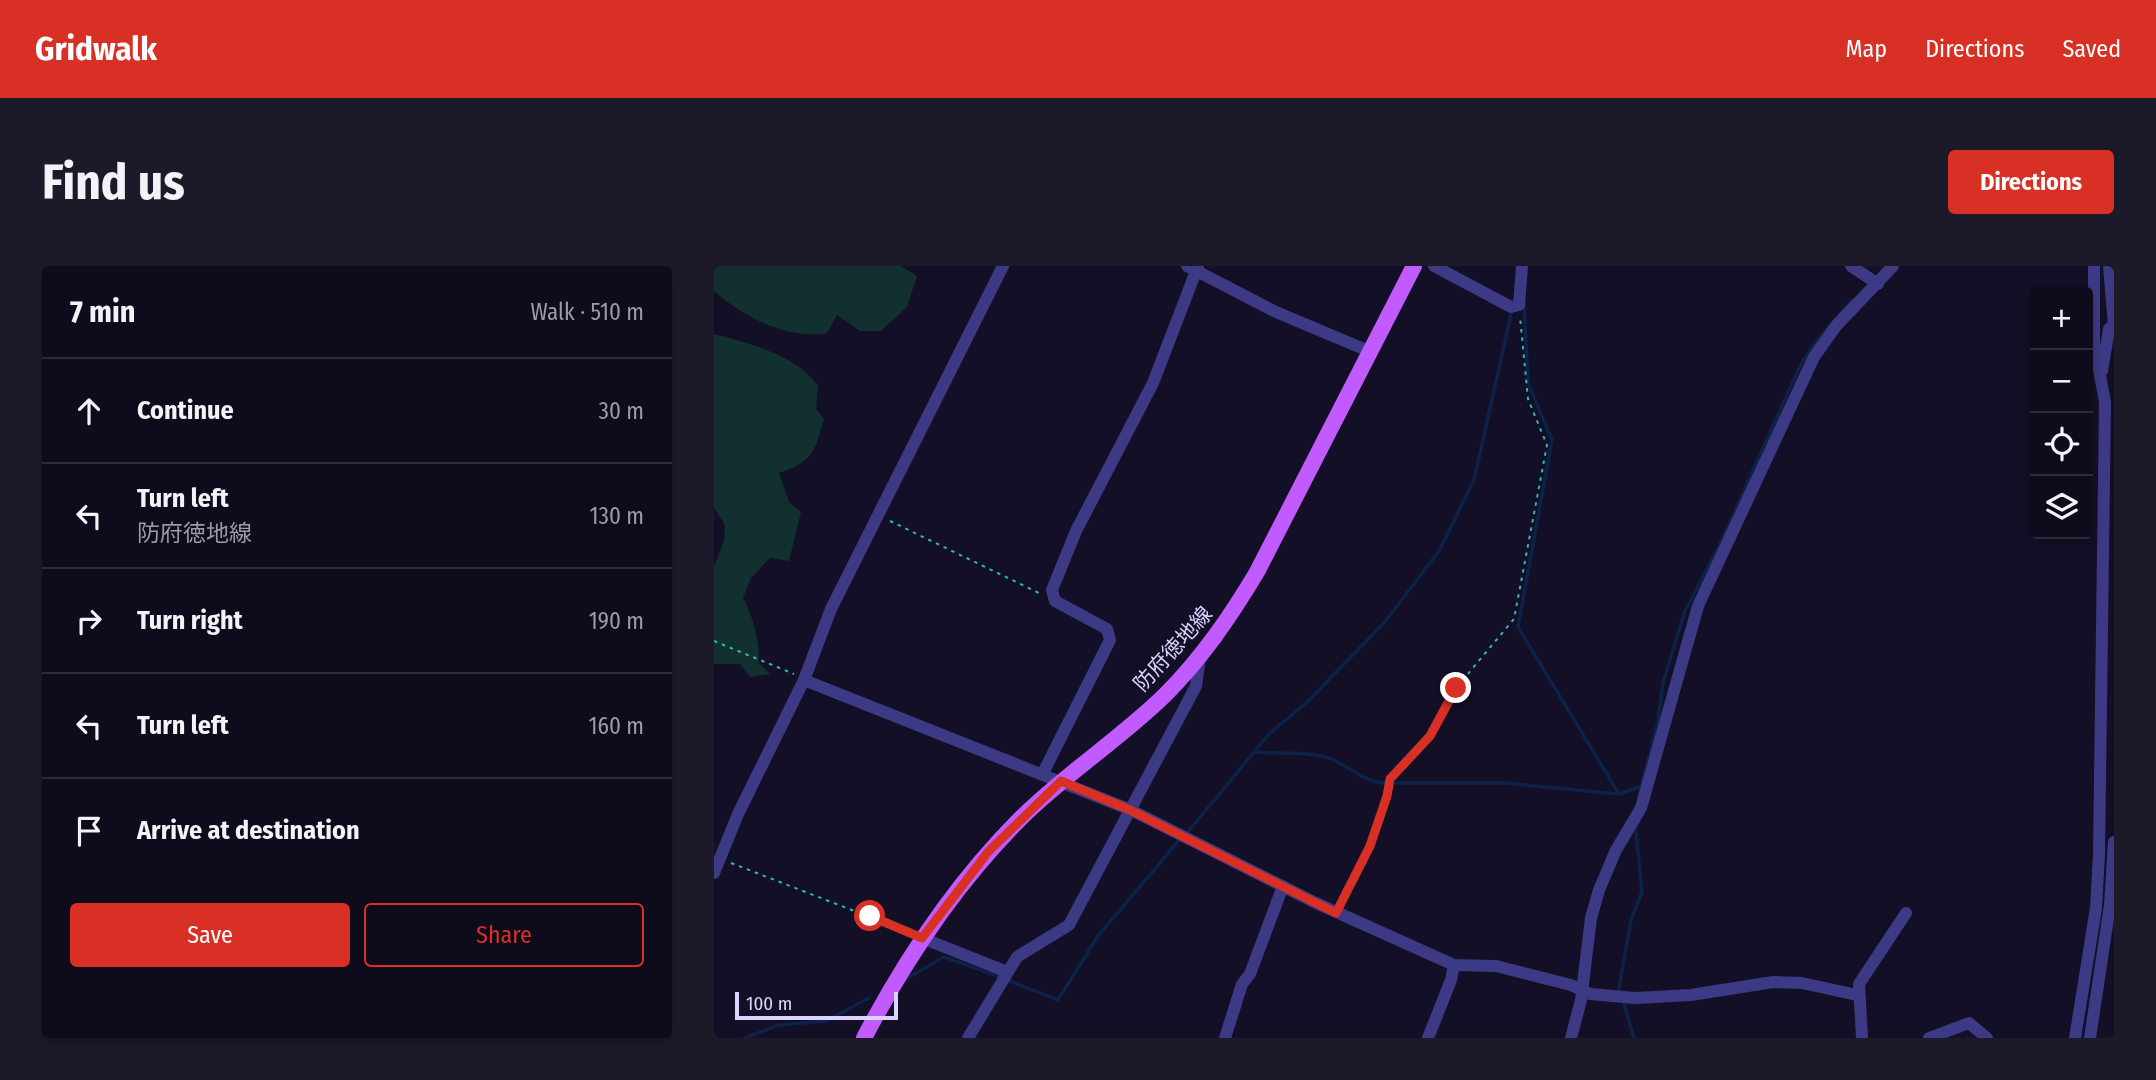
<!DOCTYPE html>
<html lang="en">
<head>
<meta charset="utf-8">
<style>
	:root { --surface:#0e0b1c; --page:#1c1929; --text:#f1f3f6; --muted:#9b9ba3; --line:#2e2b3b; --accent:#d93025 }
	body { margin:0; font-family:"Fira Sans Condensed","Noto Sans JP",sans-serif; background:var(--page); color:var(--text) }
	.controls { position:absolute; right:21px; top:21px; display:grid; overflow:hidden; border-radius:7px; box-shadow:0 4px 10px #0003 }
	.controls button { width:63px; height:63px; display:grid; place-items:center; padding:0; border:0; border-bottom:2px solid var(--line); background:var(--surface); color:var(--text); font:35px sans-serif }
	.scale { position:absolute; left:21px; bottom:18px; width:163px; box-sizing:border-box; padding-left:7px; border:4px solid #d9d4ff; border-top:0; font-size:19px; line-height:24px; white-space:nowrap; color:#d9d4ff; -webkit-text-stroke:5px #130f26; paint-order:stroke }
	.stop { position:absolute; width:21px; height:21px; margin:-16px; border:5px solid #d93025; border-radius:50%; background:#fff }
	.stop.end { background:#d93025; border-color:#fff; box-shadow:0 2px 7px #0008 }
	.list { margin:0; padding:0; list-style:none }
	h2 { display:flex; justify-content:space-between; align-items:center; height:91px; margin:0; padding:0 28px; font-size:30px }
	h2 small { font-size:23px; font-weight:400; color:var(--muted) }
	.list li { display:grid; grid-template-columns:46px 1fr auto; gap:21px; align-items:center; box-sizing:border-box; height:105px; padding:0 28px; border-top:2px solid var(--line) }
	.list b { display:block; font-size:26px; white-space:nowrap }
	.list p { margin:0; font-size:23px; white-space:nowrap; color:var(--muted) }
	.list em { font-size:23px; font-style:normal; color:var(--muted) }
	.actions { display:flex; gap:14px; padding:21px 28px }
	.actions a { flex:1; padding:16px 0; border:2px solid var(--accent); border-radius:7px; text-align:center; font-size:24px; color:var(--accent) }
	.actions .main { background:var(--accent); color:#fff }
	.icon { flex:none; width:38px; height:38px; fill:none; stroke:currentColor; stroke-width:2; stroke-linecap:round; stroke-linejoin:round }
	.map { position:relative; flex:none; width:1400px; height:772px; overflow:hidden; border-radius:7px }
	header { display:flex; align-items:center; gap:42px; box-sizing:border-box; height:98px; padding:0 35px; background:var(--accent); color:#fff }
	header strong { font-size:33px }
	nav { display:flex; gap:38px; margin-inline-start:auto; font-size:24px }
	.intro { display:flex; align-items:center; justify-content:space-between; box-sizing:border-box; height:168px; padding:0 42px }
	h1 { margin:0; font-size:49px }
	.button { padding:18px 32px; border-radius:7px; background:var(--accent); color:#fff; font-size:24px; font-weight:700 }
	main { display:flex; gap:42px; padding:0 42px }
	aside { flex:1; background:var(--surface); border-radius:7px; box-shadow:0 4px 10px #0003 }
	.map>svg:first-child { display:block }
</style>
</head>
<body>
<header>
<strong>Gridwalk</strong>
<nav><a>Map</a><a>Directions</a><a>Saved</a></nav>
</header>
<div class="intro"><h1>Find us</h1><a class="button">Directions</a></div>
<main>
<aside>
<h2>7 min<small>Walk · 510 m</small></h2>
<ul class="list">
<li><svg class="icon" aria-label="ahead" viewBox="0 0 24 24"><path d="M12 20V5M6 11l6-6 6 6"/></svg><div><b>Continue</b></div><em>30 m</em></li>
<li><svg class="icon" aria-label="left" viewBox="0 0 24 24"><path d="M17 20v-9H6M10 6l-5 5 5 5"/></svg><div><b>Turn left</b><p>防府徳地線</p></div><em>130 m</em></li>
<li><svg class="icon" aria-label="right" viewBox="0 0 24 24"><path d="M7 20v-9h11M14 6l5 5-5 5"/></svg><div><b>Turn right</b></div><em>190 m</em></li>
<li><svg class="icon" aria-label="left" viewBox="0 0 24 24"><path d="M17 20v-9H6M10 6l-5 5 5 5"/></svg><div><b>Turn left</b></div><em>160 m</em></li>
<li><svg class="icon" aria-label="arrive" viewBox="0 0 24 24"><path d="M6 21V4h12l-3 4 3 4H6"/></svg><div><b>Arrive at destination</b></div></li>
</ul>
<div class="actions"><a class="main">Save</a><a>Share</a></div>
</aside>
<div class="map">
<svg width="1400" height="772" viewBox="0 0 1400 772">
	<rect width="100%" height="100%" fill="#130f26"/>
	<g fill="#12302f">
		<path d="M 0,0 L 187,0 L 203,10 L 193,41 L 167,65 L 146,65 L 123,49 L 113,67 C 75,75 28,50 0,25 Z"/>
		<path d="M 0,68 C 37,78 80,88 104,119 L 102,143 L 110,153 C 101,186 98,196 65,207 L 75,236 L 87,246 L 75,295 L 56,292 L 37,312 L 29,332 C 40,353 45,373 45,397 L 56,408 L 36,411 L 26,398 L 0,398 L 0,301 L 10,275 L 11,259 L 0,242 Z"/>
	</g>
	<g fill="none" stroke-linecap="round" stroke-linejoin="round">
		<g stroke="#0c2248" stroke-width="3.5">
			<polyline points="810,37 814,117 838,174 804,361 905,528"/>
			<path d="M 541,486 C 563,488 587,486 608,490 C 631,495 645,514 668,517 L 790,517 L 905,528 L 926,521"/>
			<polyline points="925,529 944,456 949,417 971,345 1006,278 1086,100 1101,77 1138,34"/>
			<polyline points="473,567 555,468 593,436 670,357 725,285 760,214 798,44"/>
			<polyline points="192,713 230,691 286,711"/>
			<polyline points="293,714 344,734 384,670 467,572"/>
			<polyline points="907,728 905,722 917,654 928,626 922,566"/>
			<polyline points="909,735 920,772"/>
			<polyline points="31,772 65,759 112,755 155,732"/>
		</g>
		<g stroke="#2fb8b0" stroke-width="2" stroke-dasharray="3.5 5" stroke-linecap="butt">
			<polyline points="176,255 325,327"/>
			<polyline points="0,375 80,408"/>
			<polyline points="17,597 197,667"/>
			<polyline points="628,635 656,580 673,531 676,513 716,470 742,422 800,353 833,179 814,133 806,51"/>
		</g>
		<g stroke="#3d3a85" stroke-width="12">
			<polyline points="473,0 562,46 657,86"/>
			<polyline points="720,0 797,41 805,39 808,0"/>
			<polyline points="1137,0 1164,18"/>
			<polyline points="1395,0 1400,60"/>
			<polyline points="1388,105 1395,63 1400,58"/>
			<polyline points="90,414 417,544 600,636 740,699 782,700 857,719 876,728 921,732 977,729 1059,716 1088,717 1143,729"/>
			<polyline points="329,507 396,374 393,363 341,335 338,324 362,265 439,117 484,0"/>
			<polyline points="0,607 24,548 90,414 117,343 289,0"/>
			<polyline points="208,672 291,705"/>
			<polyline points="254,772 303,691 355,659 482,420 486,391"/>
			<polyline points="511,772 528,718 536,708 569,620"/>
			<polyline points="714,772 737,714 740,699"/>
			<polyline points="857,772 867,734 877,652 885,624 902,584 927,542 984,340 1100,91 1122,60 1179,0"/>
			<polyline points="1148,772 1145,718 1192,647"/>
			<polyline points="1215,772 1255,757 1273,772"/>
			<polyline points="1361,772 1382,642 1385,588 1391,136 1380,77 1380,0"/>
			<polyline points="1376,772 1396,639 1400,576"/>
		</g>
		<path stroke="#c25bff" stroke-width="16" d="M 150,772 C 192,692 242,617 306,553 C 351,508 406,473 451,429 C 488,392 516,351 543,306 L 700,0"/>
	</g>
	<g fill="none" stroke-linecap="round" stroke-linejoin="round">
		<polyline stroke="#d93025" stroke-width="9" points="156,650 208,672 274,586 347,515 416,544 622,647 656,580 673,530 676,513 716,470 742,422"/>
	</g>
	<g text-anchor="middle" stroke-width="5" stroke-linejoin="round" paint-order="stroke">
		<g font-size="21" fill="#d9d4ff" stroke="#130f26">
			<text transform="translate(459 383) rotate(-48)" y="7">防府徳地線</text>
		</g>
	</g>
</svg>
<div class="controls">
<button>+</button>
<button>−</button>
<button><svg class="icon" aria-label="locate" viewBox="0 0 24 24"><circle cx="12" cy="12" r="6"/><path d="M12 2v4M12 18v4M2 12h4M18 12h4"/></svg></button>
<button><svg class="icon" aria-label="layers" viewBox="0 0 24 24"><path d="M12 4l9 5-9 5-9-5zM3 14l9 5 9-5"/></svg></button>
</div>
<div class="scale">100 m</div>
<div class="stop" style="left:156px;top:650px"></div>
<div class="stop end" style="left:742px;top:422px"></div>
</div>
</main>
</body>
</html>
